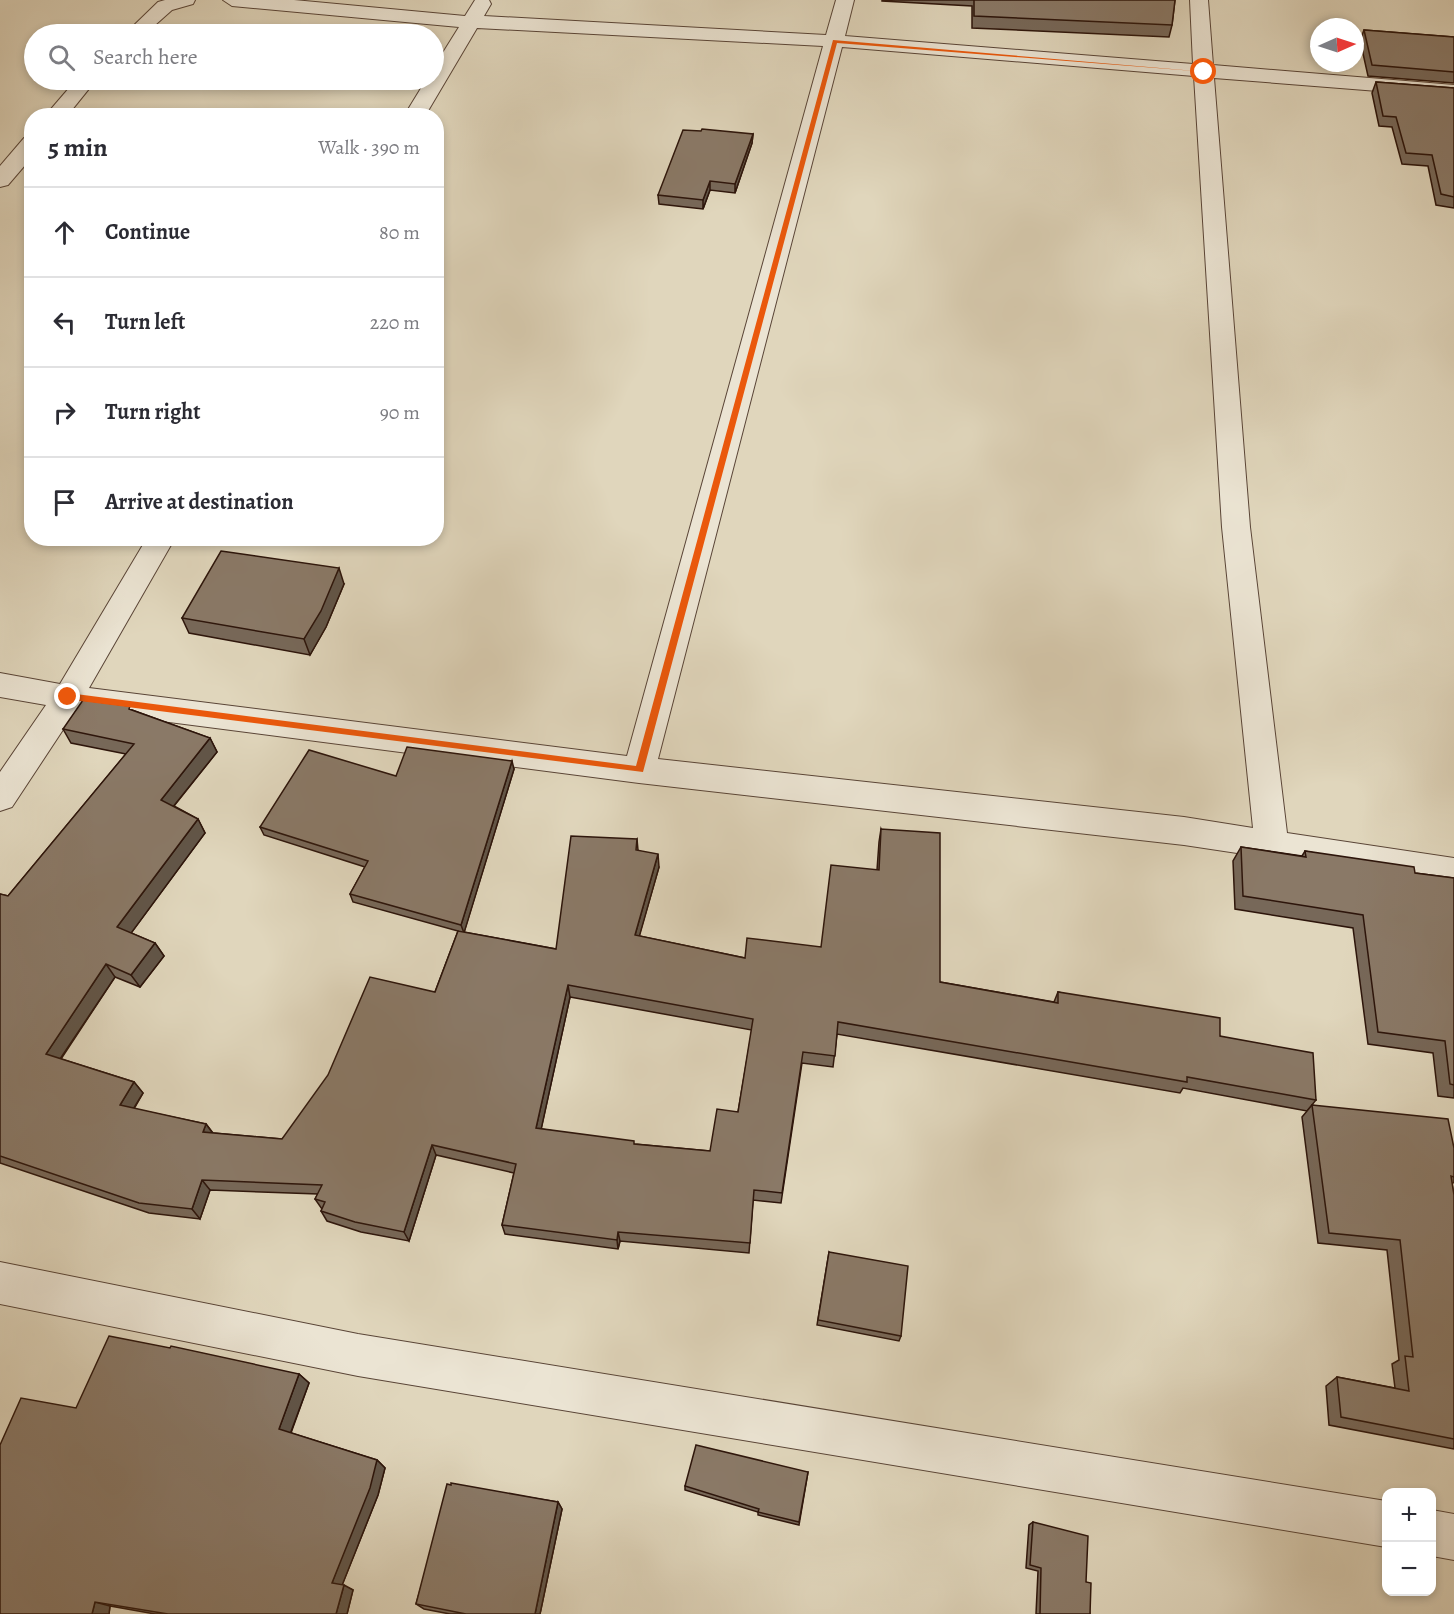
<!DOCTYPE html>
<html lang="en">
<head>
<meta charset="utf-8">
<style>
	:root { --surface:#fff; --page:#f2f2f3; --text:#2b2b33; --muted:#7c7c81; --line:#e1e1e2 }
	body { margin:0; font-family:Alegreya,serif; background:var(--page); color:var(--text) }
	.controls { position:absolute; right:18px; bottom:18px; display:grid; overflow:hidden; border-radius:12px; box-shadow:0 3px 9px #0003 }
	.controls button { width:54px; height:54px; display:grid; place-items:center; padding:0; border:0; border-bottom:2px solid var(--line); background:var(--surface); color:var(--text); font:30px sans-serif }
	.compass { position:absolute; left:1310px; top:18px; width:54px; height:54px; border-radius:50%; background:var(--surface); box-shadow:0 3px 9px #0003; rotate:87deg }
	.stop { position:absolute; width:18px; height:18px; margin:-14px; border:4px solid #ea580c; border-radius:50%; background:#fff }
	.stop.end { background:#ea580c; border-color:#fff; box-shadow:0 2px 6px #0008 }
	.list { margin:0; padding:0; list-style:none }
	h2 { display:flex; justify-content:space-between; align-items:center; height:78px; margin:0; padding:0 24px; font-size:26px }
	h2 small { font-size:20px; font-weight:400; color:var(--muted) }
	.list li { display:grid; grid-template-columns:39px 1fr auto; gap:18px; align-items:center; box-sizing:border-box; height:90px; padding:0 24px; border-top:2px solid var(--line) }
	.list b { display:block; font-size:22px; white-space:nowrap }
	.list em { font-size:20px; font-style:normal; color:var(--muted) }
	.icon { flex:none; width:33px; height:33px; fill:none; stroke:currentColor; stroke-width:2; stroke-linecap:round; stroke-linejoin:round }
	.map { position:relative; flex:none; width:1454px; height:1614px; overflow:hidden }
	.search { position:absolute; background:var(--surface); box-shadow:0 3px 9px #0003; left:24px; top:24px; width:420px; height:66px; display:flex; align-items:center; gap:15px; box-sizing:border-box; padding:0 21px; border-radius:33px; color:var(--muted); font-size:22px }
	.panel { position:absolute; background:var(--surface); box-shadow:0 3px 9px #0003; left:24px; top:108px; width:420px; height:438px; border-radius:24px }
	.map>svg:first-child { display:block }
</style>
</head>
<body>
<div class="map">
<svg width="1454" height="1614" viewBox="0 0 1454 1614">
	<rect width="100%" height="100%" fill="#e0d6bc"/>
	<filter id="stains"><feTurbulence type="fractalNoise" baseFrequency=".00333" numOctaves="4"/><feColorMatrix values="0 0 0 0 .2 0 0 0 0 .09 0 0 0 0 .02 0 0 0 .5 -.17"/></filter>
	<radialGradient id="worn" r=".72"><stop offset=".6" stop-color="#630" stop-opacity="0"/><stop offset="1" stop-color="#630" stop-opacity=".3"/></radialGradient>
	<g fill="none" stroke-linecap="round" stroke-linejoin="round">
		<defs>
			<g id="street">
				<polygon points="165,0 195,0 193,4 172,10 145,34 125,34 158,2"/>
				<path d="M 223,0 L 294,0 L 465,16 L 475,0 L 489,0 L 491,4 L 484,16 L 826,35 L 836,0 L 854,0 L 845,36 L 1193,64 L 1190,0 L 1208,0 L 1213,65 L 1454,85 L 1454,97 L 1214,78 L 1250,527 L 1287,833 L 1454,858 L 1454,886 L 1184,845 L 639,783 L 76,710 L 12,807 L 0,811 L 0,772 L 46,705 L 0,697 L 0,673 L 60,684 L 147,538 L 175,538 L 89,688 L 627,756 L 823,46 L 477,28 L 425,116 L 404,116 L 426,80 L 434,80 L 434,67 L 459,27 L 232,6 ZM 842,47 L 1194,76 L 1222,527 L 1253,828 L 1184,817 L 658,759 Z"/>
				<polygon points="76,80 96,80 67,116 45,116"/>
				<polygon points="32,137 32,157 8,185 0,187 0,166 24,138"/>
				<polygon points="0,1262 358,1334 1386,1501 1386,1547 358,1376 0,1304"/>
				<polygon points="1432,1510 1454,1514 1454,1560 1432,1556"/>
			</g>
		</defs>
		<use href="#street" stroke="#5a4537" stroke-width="2"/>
		<use href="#street" fill="#ebe4d3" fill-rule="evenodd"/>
	</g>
	<g fill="#776859" stroke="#2d150b" stroke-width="1.5" fill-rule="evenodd">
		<polygon points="882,0 1175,0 1172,25 1169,37 972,28 972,6 882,1"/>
		<polygon points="1364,30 1454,37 1454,83 1368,76 1360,40"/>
		<polygon points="1376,82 1454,88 1454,208 1436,205 1428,166 1402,164 1392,127 1379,126 1372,93"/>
		<polygon points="753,134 752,143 735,193 710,190 703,209 659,204 658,195"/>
		<polygon points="344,584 326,627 310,655 189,633 182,618"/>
		<path d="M 132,710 L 210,738 L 217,752 L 174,806 L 198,819 L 205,833 L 131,933 L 155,943 L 164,956 L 140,987 L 115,977 L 61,1059 L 134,1082 L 143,1093 L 134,1109 L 206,1124 L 213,1133 L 282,1139 L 435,992 L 458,931 L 353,902 L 350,894 L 365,867 L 264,835 L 260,827 L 396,776 L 514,769 L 464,932 L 556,949 L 637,839 L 638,850 L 659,867 L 639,936 L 745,958 L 821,947 L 877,870 L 879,842 L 881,829 L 940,982 L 1054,1002 L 1058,992 L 1220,1036 L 1316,1100 L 1307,1111 L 1183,1088 L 1180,1093 L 837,1034 L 833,1067 L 802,1063 L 781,1203 L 753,1200 L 749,1253 L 620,1241 L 618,1249 L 505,1234 L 502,1225 L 514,1173 L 436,1155 L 409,1241 L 361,1232 L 327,1221 L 321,1211 L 322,1209 L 315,1199 L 318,1194 L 210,1190 L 200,1219 L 149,1213 L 0,1163 L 0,894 L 8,896 L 126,754 L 71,743 L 63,729 ZM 570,997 L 752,1030 L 738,1112 L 710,1151 L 635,1144 L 541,1129 Z"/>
		<polygon points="1241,847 1302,856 1305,851 1415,873 1454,878 1454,1098 1438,1096 1433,1053 1368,1044 1353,928 1235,909 1233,861"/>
		<polygon points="1312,1105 1454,1148 1454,1182 1452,1184 1454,1195 1454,1449 1329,1425 1326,1386 1337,1377 1395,1388 1392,1364 1399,1360 1387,1250 1318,1243 1302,1117"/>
		<polygon points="829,1252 901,1336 899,1341 817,1325"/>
		<polygon points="299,1374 309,1383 291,1433 377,1460 385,1468 378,1495 342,1585 353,1590 347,1614 155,1614 110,1606 109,1614 0,1614 76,1408"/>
		<polygon points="808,1472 799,1525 758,1515 758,1512 685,1490 685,1486"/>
		<polygon points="451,1485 558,1502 562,1509 540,1614 450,1614 424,1609 416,1604"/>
		<polygon points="1033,1522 1086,1582 1090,1614 1036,1614 1038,1571 1026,1568 1029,1525"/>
	</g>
	<g fill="#615548" stroke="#2d150b" stroke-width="1.5">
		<polygon points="753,134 752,143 735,193 735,184"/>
		<polygon points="710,181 710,190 703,209 703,200"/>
		<polygon points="339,568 344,584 326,627 310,655 304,639"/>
		<polygon points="210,738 217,752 168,813 161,800"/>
		<polygon points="512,761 514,769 464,933 461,925"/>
		<polygon points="198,819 205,833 126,940 117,927"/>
		<polygon points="658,854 659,867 636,948 635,935"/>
		<polygon points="155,943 164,956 140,987 131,975"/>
		<polygon points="106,964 115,977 56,1065 46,1054"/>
		<polygon points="568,985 570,997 539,1139 536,1128"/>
		<polygon points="134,1082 143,1093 129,1116 120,1105"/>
		<polygon points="206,1124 214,1135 203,1132"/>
		<polygon points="432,1145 436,1155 409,1241 404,1232"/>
		<polygon points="202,1180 210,1190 200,1219 192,1209"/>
		<polygon points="618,1232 620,1241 618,1249 617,1240"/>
		<polygon points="299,1374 309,1383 289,1437 279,1429"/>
		<polygon points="377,1460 385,1468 378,1495 341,1588 332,1583"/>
		<polygon points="558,1502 562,1509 540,1614 535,1614"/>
		<polygon points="344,1585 353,1590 347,1614 336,1614"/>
		<polygon points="95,1602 110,1606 109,1614 92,1614"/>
	</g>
	<g fill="#8a7967" stroke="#2d150b" stroke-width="1.5" fill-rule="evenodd">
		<polygon points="974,0 1175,0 1172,25 974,16"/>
		<polygon points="1364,30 1454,37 1454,72 1372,65"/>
		<polygon points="1376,82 1454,88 1454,197 1441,194 1432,155 1406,153 1396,117 1383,116"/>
		<polygon points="702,129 753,134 735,184 710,181 703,200 658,195 683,130 701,131"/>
		<polygon points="221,551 339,568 321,611 304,639 182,618"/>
		<path d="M 83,700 L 130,706 L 129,709 L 210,738 L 161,800 L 198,819 L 117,927 L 155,943 L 131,975 L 106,964 L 46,1054 L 134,1082 L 120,1105 L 206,1124 L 203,1132 L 282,1139 L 328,1075 L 370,977 L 435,992 L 458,931 L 556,949 L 571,836 L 637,839 L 636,850 L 658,854 L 635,935 L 745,958 L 747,938 L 821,947 L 831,865 L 879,870 L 881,829 L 940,833 L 940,982 L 1058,1003 L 1058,992 L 1220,1018 L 1220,1036 L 1313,1053 L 1316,1100 L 1187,1077 L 1187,1082 L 838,1022 L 835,1056 L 803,1052 L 782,1193 L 754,1190 L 750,1243 L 618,1232 L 617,1240 L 502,1225 L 516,1164 L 432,1145 L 404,1232 L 355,1222 L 321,1211 L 325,1202 L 315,1199 L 322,1185 L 202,1180 L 192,1209 L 139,1203 L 0,1156 L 0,894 L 8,896 L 134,744 L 63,729 ZM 568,985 L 753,1019 L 738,1112 L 717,1109 L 710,1151 L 634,1144 L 634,1141 L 536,1128 Z"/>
		<polygon points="407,747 512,761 461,925 350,894 368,861 260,827 309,750 396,776"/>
		<polygon points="1241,847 1306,857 1305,851 1414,867 1415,873 1454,878 1454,1085 1450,1084 1445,1041 1378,1032 1363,915 1243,896"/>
		<polygon points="1312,1105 1448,1119 1454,1148 1454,1177 1451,1176 1454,1195 1454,1439 1341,1417 1337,1377 1409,1391 1405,1356 1413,1357 1400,1240 1329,1233"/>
		<polygon points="829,1252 908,1266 901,1336 818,1320"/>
		<polygon points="109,1336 170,1348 171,1346 299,1374 279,1429 377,1460 370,1488 332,1583 344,1585 336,1614 168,1614 95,1602 92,1614 0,1614 0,1445 21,1398 76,1408"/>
		<polygon points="696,1445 808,1472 799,1522 758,1512 759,1509 685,1486"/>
		<polygon points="451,1483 558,1502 535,1614 466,1614 416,1604 447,1484 451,1485"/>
		<polygon points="1033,1522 1088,1536 1086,1582 1091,1583 1090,1614 1040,1614 1041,1568 1030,1565"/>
	</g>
	<polygon fill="#ea580c" points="833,40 1207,72 837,43 643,772 64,699 64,694 68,693 636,766"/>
	<rect width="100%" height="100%" filter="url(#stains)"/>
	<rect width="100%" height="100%" fill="url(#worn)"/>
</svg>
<div class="controls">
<button>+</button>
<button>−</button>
</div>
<svg class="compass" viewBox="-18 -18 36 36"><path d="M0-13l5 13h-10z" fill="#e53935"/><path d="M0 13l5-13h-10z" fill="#7c7c81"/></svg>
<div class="stop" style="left:1204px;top:72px"></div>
<div class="stop end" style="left:68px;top:697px"></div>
<div class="search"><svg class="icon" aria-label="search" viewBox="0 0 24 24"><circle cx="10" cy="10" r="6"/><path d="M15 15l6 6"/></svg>Search here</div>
<section class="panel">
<h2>5 min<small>Walk · 390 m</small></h2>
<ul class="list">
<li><svg class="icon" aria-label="ahead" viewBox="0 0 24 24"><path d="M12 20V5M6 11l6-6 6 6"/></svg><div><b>Continue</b></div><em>80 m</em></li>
<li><svg class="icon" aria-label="left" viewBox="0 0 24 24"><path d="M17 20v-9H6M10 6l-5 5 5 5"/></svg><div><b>Turn left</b></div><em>220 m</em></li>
<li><svg class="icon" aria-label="right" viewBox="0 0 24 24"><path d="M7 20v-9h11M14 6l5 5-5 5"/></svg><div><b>Turn right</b></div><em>90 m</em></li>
<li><svg class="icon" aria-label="arrive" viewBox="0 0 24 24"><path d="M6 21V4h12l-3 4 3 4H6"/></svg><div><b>Arrive at destination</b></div></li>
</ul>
</section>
</div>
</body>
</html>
